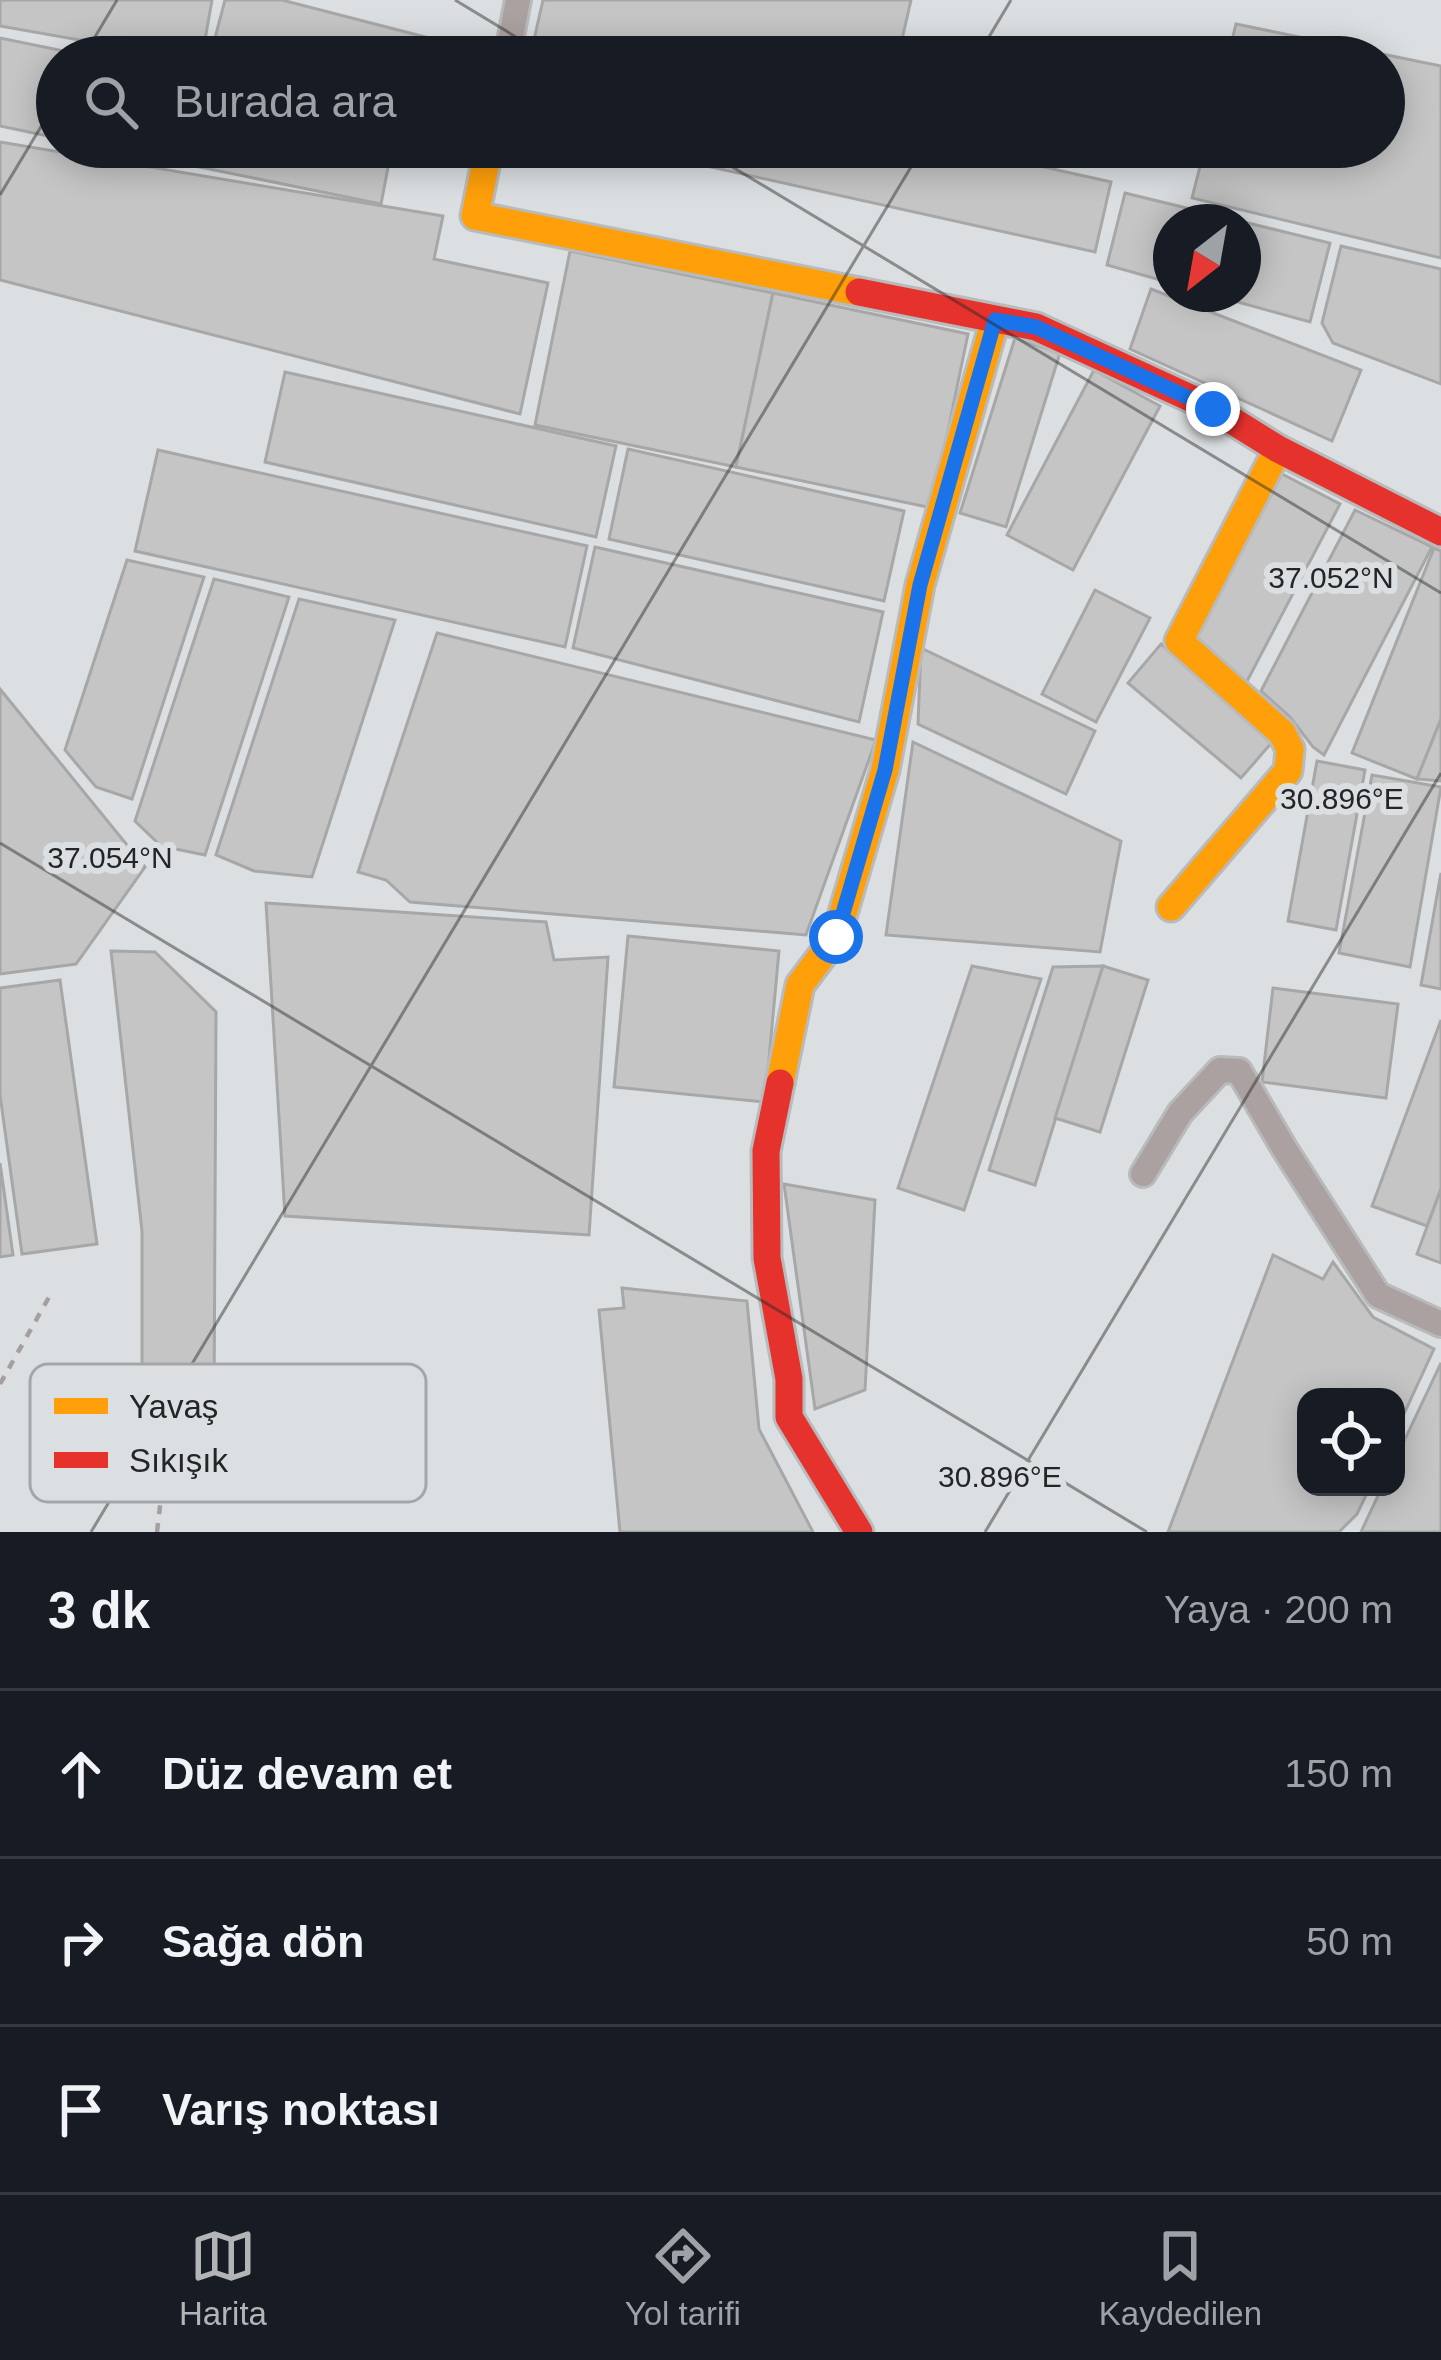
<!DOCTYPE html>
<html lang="tr">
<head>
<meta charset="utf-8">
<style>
	:root { --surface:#171b24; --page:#242831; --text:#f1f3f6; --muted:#9ea1a6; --line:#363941; --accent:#b2b4b6 }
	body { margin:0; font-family:Helvetica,sans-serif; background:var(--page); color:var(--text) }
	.controls { position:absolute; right:36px; bottom:36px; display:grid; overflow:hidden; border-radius:24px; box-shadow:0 6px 30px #0003 }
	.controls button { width:108px; height:108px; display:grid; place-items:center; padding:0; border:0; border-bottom:3px solid var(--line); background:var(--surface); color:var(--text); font:60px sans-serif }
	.compass { position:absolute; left:1153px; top:204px; width:108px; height:108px; border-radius:50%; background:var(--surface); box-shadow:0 6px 30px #0003; rotate:211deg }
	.stop { position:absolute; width:36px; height:36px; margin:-27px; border:9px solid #1a73e8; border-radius:50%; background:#fff }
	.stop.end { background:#1a73e8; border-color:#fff; box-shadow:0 3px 12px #0008 }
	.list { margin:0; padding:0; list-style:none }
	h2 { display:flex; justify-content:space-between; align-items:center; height:156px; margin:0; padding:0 48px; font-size:51px }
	h2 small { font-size:39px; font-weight:400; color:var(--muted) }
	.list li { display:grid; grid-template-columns:78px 1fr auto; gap:36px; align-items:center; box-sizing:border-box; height:168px; padding:0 48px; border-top:3px solid var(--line) }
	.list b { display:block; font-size:45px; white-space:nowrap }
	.list em { font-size:39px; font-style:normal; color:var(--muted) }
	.icon { flex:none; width:66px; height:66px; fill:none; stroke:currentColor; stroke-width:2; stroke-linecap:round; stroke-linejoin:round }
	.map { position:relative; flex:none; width:1441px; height:1532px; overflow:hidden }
	.search { position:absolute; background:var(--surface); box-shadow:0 6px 30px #0003; left:36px; right:36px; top:36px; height:132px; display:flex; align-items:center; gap:30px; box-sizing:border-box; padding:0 42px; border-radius:66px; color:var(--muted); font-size:45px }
	.sheet { height:660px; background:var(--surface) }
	nav { display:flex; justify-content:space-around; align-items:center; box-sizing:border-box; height:168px; border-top:3px solid var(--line); background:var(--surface); font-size:33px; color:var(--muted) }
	nav a { display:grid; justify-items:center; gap:6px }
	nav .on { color:var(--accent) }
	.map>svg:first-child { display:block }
</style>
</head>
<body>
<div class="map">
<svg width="1441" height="1532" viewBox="0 0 1441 1532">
	<rect width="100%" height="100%" fill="#dcdfe1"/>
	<g fill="#c5c5c5" stroke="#a7a7a8" stroke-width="3">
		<polygon points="0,0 212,0 202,57 176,57 0,26"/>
		<polygon points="225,0 282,0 491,54 491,57 210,57"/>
		<polygon points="543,0 911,0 898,57 550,57 531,53"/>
		<polygon points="1236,24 1441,66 1441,258 1192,198 1205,147 1384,147 1384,57 1228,57"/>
		<polygon points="0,38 93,57 57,57 57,138 0,126"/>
		<polygon points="0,142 443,216 434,259 548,283 520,414 0,280"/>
		<polygon points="102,147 173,147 170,161"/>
		<polygon points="173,147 392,147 381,204 170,161"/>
		<polygon points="621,147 955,147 1111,182 1095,252"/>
		<polygon points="1125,193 1330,243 1310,322 1209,294 1243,294 1243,222 1171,222 1171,283 1107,265"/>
		<polygon points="1341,246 1441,269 1441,384 1333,343 1322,323"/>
		<polygon points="570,251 773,293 736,467 535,425"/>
		<polygon points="1151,289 1361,370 1332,441 1130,349"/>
		<polygon points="773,293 968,334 932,508 736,467"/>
		<polygon points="1015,338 1060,353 1006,527 960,513"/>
		<polygon points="1094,370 1160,406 1073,570 1007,535"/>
		<polygon points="285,372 616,446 596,537 265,462"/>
		<polygon points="628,449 904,511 884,601 609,539"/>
		<polygon points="158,450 587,546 565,647 135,551"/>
		<polygon points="1282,474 1340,504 1245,685 1195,640"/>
		<polygon points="1355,510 1432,547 1324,755 1313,747 1290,717 1261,691"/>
		<polygon points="595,547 883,612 859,722 573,648"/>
		<polygon points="1434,548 1441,551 1441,719 1417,779 1352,753"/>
		<polygon points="127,560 204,577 132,799 96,787 65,750"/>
		<polygon points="214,579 289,597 205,855 161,846 135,821"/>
		<polygon points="1095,590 1150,618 1096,722 1042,694"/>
		<polygon points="299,599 395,620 312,877 254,871 216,855"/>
		<polygon points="437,633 876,740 806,935 410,902 386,880 358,872"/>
		<polygon points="1161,644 1274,740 1241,778 1128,683"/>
		<polygon points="921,648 1095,731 1066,794 918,724"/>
		<polygon points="0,689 145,867 76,964 0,974"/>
		<polygon points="1441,719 1441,781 1417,779"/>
		<polygon points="913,742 1121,841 1100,952 886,935"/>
		<polygon points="1317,761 1365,770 1336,930 1288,921"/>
		<polygon points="1372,775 1441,787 1410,967 1339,953"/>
		<polygon points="1441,873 1441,989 1421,985"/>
		<polygon points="266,903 546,922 554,960 608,957 589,1235 285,1216"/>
		<polygon points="628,936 779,951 765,1102 614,1087"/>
		<polygon points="111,951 155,952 216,1012 214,1413 142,1412 142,1231"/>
		<polygon points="972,966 1041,979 964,1210 898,1188"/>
		<polygon points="1103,966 1035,1185 989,1170 1053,967"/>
		<polygon points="1103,966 1148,980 1100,1132 1055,1118"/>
		<polygon points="60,980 97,1244 22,1254 0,1095 0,988"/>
		<polygon points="1273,988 1398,1004 1386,1098 1262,1082"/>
		<polygon points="1441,1020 1441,1189 1427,1226 1372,1206"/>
		<polygon points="0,1163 13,1255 0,1257"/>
		<polygon points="784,1184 875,1200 865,1390 815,1409"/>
		<polygon points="1441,1189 1441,1263 1417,1254"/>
		<polygon points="1273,1255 1323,1279 1333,1262 1373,1317 1434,1349 1396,1431 1396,1397 1306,1397 1306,1487 1370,1487 1357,1514 1339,1532 1168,1532"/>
		<polygon points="622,1288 747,1301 759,1429 813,1532 620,1532 599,1310 624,1308"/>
		<polygon points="1441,1363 1441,1532 1361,1532 1382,1487 1396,1487 1396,1458"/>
	</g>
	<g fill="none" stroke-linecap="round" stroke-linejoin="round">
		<defs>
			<g id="street">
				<polyline points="507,57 518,0"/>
				<polyline points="1143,1174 1180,1113 1220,1070 1239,1071 1284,1148 1378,1295 1441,1324"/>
			</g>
			<g id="slow">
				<polyline points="489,147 475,216 859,292"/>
				<polyline points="1171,907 1288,771 1290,749 1282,733 1179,641 1278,449"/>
				<polyline points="780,1083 800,985 836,937 885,770 920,585 995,320"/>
			</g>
			<g id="jam">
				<polyline points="859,292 1036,327 1212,408 1278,449 1441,532"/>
				<polyline points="780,1083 766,1151 767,1258 789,1379 789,1417 859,1532"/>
			</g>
		</defs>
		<use href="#street" stroke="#b8babb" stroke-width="30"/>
		<use href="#slow" stroke="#b8babb" stroke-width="33"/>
		<use href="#jam" stroke="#b8babb" stroke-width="33"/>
		<g stroke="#a59fa0" stroke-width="4.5" stroke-dasharray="9 9" stroke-linecap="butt">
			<polyline points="0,1384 53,1290"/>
			<polyline points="157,1532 162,1489"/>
		</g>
		<use href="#street" stroke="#aba1a0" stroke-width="24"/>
		<use href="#slow" stroke="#ff9f0a" stroke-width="27"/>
		<use href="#jam" stroke="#e5322d" stroke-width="27"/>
	</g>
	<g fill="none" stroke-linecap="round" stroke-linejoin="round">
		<polyline stroke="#1a73e8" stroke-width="15" points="836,937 885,770 920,585 995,320 1036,327 1213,409"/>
	</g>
	<path fill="none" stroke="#232526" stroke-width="3" stroke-opacity="0.45" d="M 455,0 L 549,57M 83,57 L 117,0M 977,57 L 1011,0M 699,147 L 1441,593M 0,195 L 57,100M 0,843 L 1147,1532M 91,1532 L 923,147M 985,1532 L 1441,773"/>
	<rect x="30" y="1364" width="396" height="138" rx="18" fill="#dbdfe2" stroke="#a4a7aa" stroke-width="3"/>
	<rect x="54" y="1398" width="54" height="16" fill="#ff9f0a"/>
	<rect x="54" y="1452" width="54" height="16" fill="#e5322d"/>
	<g font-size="33" fill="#232526">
		<text x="129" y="1418">Yavaş</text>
		<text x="129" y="1472">Sıkışık</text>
	</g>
	<g font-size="30" text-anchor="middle" fill="#232526" stroke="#dbdfe2" stroke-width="12" stroke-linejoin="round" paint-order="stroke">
		<text x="1331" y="588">37.052°N</text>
		<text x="1342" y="809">30.896°E</text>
		<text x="110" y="868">37.054°N</text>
		<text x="1000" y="1487">30.896°E</text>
	</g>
</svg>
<div class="controls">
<button><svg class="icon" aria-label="locate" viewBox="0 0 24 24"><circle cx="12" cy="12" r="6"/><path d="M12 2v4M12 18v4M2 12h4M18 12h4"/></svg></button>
</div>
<svg class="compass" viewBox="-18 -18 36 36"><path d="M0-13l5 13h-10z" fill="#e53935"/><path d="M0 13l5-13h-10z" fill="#9ea1a6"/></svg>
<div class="stop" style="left:836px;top:937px"></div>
<div class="stop end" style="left:1213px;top:409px"></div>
<div class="search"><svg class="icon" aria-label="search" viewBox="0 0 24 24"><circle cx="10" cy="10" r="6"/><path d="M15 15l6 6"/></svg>Burada ara</div>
</div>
<section class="sheet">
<h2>3 dk<small>Yaya · 200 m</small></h2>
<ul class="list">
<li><svg class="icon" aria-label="ahead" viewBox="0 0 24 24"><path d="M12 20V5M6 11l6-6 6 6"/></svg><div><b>Düz devam et</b></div><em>150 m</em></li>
<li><svg class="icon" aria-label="right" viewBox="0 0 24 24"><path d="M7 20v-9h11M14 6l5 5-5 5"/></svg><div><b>Sağa dön</b></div><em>50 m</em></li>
<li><svg class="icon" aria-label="arrive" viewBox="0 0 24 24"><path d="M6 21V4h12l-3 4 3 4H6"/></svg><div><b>Varış noktası</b></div></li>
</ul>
</section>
<nav>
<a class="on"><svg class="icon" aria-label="map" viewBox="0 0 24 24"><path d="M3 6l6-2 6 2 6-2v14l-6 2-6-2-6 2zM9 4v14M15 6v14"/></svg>Harita</a>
<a><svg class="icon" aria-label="directions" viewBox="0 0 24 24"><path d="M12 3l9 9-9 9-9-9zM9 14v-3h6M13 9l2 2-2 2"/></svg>Yol tarifi</a>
<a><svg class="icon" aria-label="saved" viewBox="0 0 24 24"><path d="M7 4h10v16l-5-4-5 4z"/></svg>Kaydedilen</a>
</nav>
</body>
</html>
